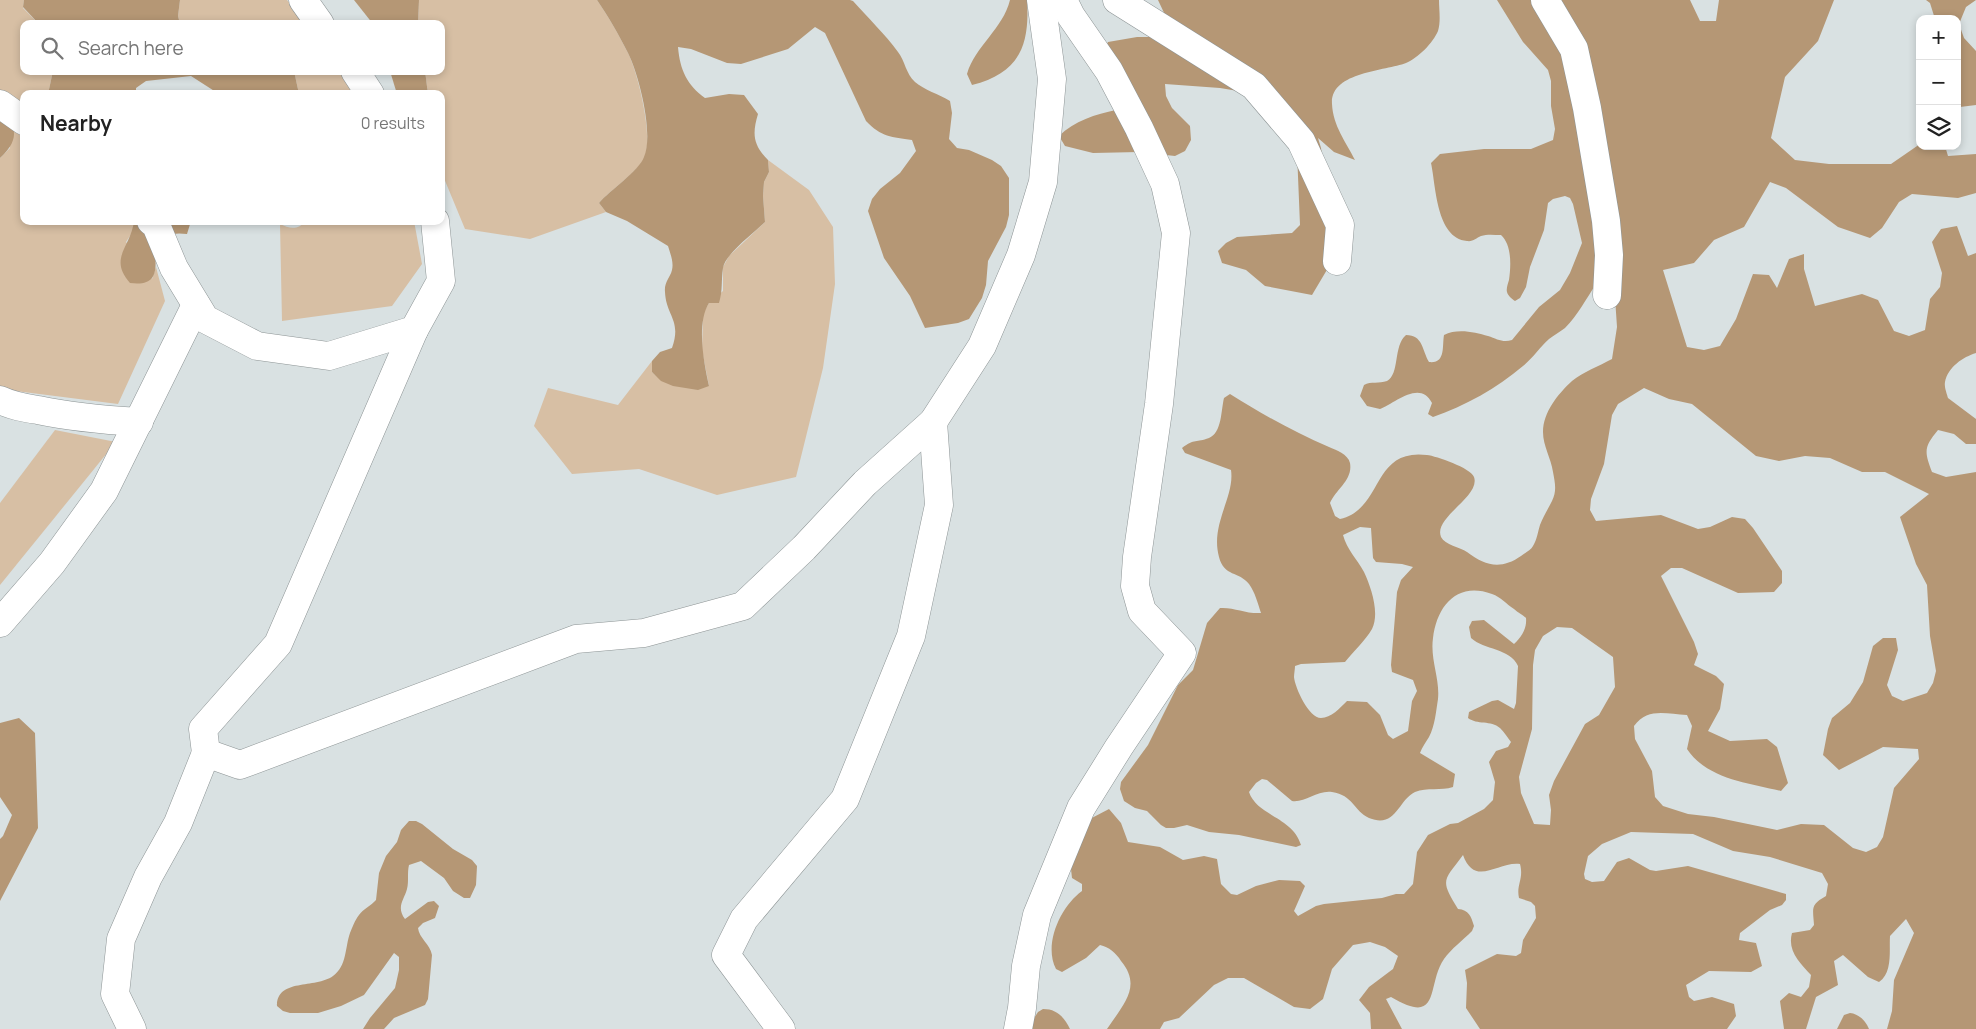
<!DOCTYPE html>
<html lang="en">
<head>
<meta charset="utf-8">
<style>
	:root { --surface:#fff; --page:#f2f2f2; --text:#222; --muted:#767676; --line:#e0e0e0 }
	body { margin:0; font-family:Manrope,sans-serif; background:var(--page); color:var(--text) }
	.controls { position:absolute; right:15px; top:15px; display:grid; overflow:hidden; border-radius:10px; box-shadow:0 2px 8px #0003 }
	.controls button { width:45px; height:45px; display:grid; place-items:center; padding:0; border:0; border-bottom:1px solid var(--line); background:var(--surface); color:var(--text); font:25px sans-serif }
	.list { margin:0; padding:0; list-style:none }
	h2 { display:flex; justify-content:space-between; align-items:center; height:65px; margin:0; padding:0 20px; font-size:21px }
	h2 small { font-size:16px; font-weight:400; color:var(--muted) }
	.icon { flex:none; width:28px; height:28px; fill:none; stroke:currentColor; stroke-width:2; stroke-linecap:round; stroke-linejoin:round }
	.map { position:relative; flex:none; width:1976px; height:1029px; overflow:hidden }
	.search { position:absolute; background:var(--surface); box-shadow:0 2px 8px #0003; left:20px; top:20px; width:425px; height:55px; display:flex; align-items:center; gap:12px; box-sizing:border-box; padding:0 18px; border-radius:10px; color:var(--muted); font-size:19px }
	.panel { position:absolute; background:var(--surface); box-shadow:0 2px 8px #0003; left:20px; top:90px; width:425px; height:135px; border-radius:10px }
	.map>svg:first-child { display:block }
</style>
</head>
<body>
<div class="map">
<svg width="1976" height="1029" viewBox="0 0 1976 1029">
	<rect width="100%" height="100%" fill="#d9e1e2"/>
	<g fill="#d7bfa4">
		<polygon points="0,0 24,0 23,8 39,24 24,24 24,71 53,71 48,94 24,94 24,221 134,221 133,231 126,242 152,279 156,267 165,301 118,404 0,389 0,158 10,148 0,103"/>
		<polygon points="180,0 287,0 307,24 180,24 178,16"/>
		<path d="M 419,0 L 597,0 C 608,16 619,35 628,53 C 638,73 653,135 645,157 C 639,171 610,190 599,203 L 606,212 L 530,239 L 465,229 L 441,171 L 441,94 L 428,94 L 425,71 L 441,71 L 441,24 L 418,24 Z"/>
		<polygon points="294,71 343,71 361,94 299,94"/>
		<path d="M 768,160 L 809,190 L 833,227 L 835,284 L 823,368 L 796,477 L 717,495 L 639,469 L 572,474 L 534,426 L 548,388 L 618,405 L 652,361 L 652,372 C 670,390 685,386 709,386 L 702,350 L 703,313 L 709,303 L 723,291 L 723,267 L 729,256 L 765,222 L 763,196 L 764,182 L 769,172 Z"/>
		<path d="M 306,221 L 414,221 L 422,264 L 392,306 L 282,321 L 280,224 C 290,229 298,230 306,221 Z"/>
		<polygon points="55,430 116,442 0,585 0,503"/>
	</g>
	<g fill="#b59775" fill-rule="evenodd">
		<polygon points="24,0 180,0 178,16 180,24 39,24 23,7"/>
		<polygon points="354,0 419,0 418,24 373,24"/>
		<path d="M 597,0 L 850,0 L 853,1 C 868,18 885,34 898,52 C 905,61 906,74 915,82 C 924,90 939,94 950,101 L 952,113 L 949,139 L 957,148 L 969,150 L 992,160 L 1001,166 L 1009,178 L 1009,215 L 1006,227 L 988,261 L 986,285 L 982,298 L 969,319 L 958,323 L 925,328 L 910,296 L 884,258 L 868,211 L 872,199 L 880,189 L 900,173 L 916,151 L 912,140 C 892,137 881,137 866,121 L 825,33 L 815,27 L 788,49 L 741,64 L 727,63 L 691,49 L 678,47 C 680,70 687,85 705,98 L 729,94 L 744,95 L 758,114 C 752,134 753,145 768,160 L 769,172 L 764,182 L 763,196 L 765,222 C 755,232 725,254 723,268 C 721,281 723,290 719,303 L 709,303 C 696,324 704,363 709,386 L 698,390 L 673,386 L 661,381 L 652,372 L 652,361 L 660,352 L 672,348 C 682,320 666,316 665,292 C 664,282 670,278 672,270 C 674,262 670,253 668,246 L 627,221 L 606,212 L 599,203 C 610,190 639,171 644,157 C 654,134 639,75 628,53 C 619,35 608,16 597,0 Z"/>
		<path d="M 1010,0 L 1027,0 C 1030,46 1019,73 972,85 L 967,74 C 975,46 1003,29 1010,0 Z"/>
		<path d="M 1158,0 L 1439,0 C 1439,10 1441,21 1438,31 C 1433,43 1418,58 1406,63 C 1385,71 1330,72 1332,104 C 1333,126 1346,142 1355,160 L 1334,152 L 1318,138 L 1321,148 L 1328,198 L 1331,263 L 1312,295 L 1265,286 L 1246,270 L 1222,263 L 1218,251 L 1226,243 L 1237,237 L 1292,233 L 1300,225 L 1297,152 L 1244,92 L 1220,88 L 1165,84 L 1166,96 L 1172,108 L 1190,126 L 1191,140 L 1185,151 L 1175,156 L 1139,152 L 1093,153 L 1065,146 L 1059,136 C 1074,121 1096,114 1116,110 L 1102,53 L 1108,42 L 1137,37 L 1162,37 L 1174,34 Z"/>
		<path d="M 1497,0 L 1690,0 L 1700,21 L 1716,21 L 1719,0 L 1834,0 L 1818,41 L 1785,77 L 1771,138 L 1795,160 L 1829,164 L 1891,164 L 1920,144 L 1920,146 L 1945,146 L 1948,156 L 1976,154 L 1976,193 L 1958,198 L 1912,194 L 1899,202 L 1882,228 L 1870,238 L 1838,227 L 1786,188 L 1770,182 L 1744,227 L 1714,240 L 1694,263 L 1663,270 L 1687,347 L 1704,350 L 1720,346 L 1736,319 L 1753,274 L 1769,275 L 1777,288 L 1789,259 L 1804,254 L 1804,269 L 1815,306 L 1862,294 L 1878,300 L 1894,331 L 1909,336 L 1925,330 L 1930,299 L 1940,287 L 1942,273 L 1932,242 L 1941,229 L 1957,226 L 1968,256 L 1976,253 L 1976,353 C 1963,357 1948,367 1945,382 C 1944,387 1947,394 1948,398 L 1976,419 L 1976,444 L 1966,444 L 1954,434 L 1938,430 C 1924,447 1924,451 1932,472 L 1946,477 L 1976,472 L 1976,1029 L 1887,1029 L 1892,1011 L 1894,980 L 1914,933 L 1906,919 L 1890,936 C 1889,950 1893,973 1879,982 L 1868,977 L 1843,955 L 1834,961 L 1838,985 L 1816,997 L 1806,1029 L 1784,1029 L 1780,1001 L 1789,993 L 1801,997 L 1809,987 L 1811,975 C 1800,963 1787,951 1792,933 L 1810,930 L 1814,925 C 1813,908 1810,905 1826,896 L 1828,884 L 1822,873 L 1770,857 L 1733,851 L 1693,834 L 1631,832 L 1602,844 L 1588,856 L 1584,874 L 1585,879 L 1592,882 L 1604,881 L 1617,862 L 1629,858 L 1650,870 L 1656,871 L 1688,866 L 1786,894 L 1786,900 L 1782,905 L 1770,910 L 1740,933 L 1739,940 L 1756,943 L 1762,966 L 1751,972 L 1709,971 L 1686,985 L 1689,997 L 1694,1001 L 1712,997 L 1734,1004 L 1736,1016 L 1727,1029 L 1480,1029 L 1466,1008 L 1467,983 L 1465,970 L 1497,954 L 1516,956 L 1521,953 L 1523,940 L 1536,918 L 1535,906 L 1531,902 L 1519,898 C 1516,885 1524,879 1520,864 C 1498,861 1475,888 1463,855 C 1443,882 1440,879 1458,909 C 1469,910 1471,916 1474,926 L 1472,931 C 1463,940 1451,949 1444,959 C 1426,985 1442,1027 1391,997 L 1386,999 L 1402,1029 L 1371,1029 L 1370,1013 L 1359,1000 L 1369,987 L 1393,969 L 1398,956 L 1385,947 L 1370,942 L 1353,945 L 1332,969 L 1323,999 L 1310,1009 L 1294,1007 L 1244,978 L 1228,978 L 1214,985 L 1179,1018 L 1164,1022 L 1160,1029 L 1107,1029 C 1122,1006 1143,987 1121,961 C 1116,953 1109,947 1100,945 L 1086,958 L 1062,972 L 1056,969 C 1043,944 1061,906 1082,891 L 1082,884 L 1072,878 L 1070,860 L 1088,820 L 1109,809 L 1121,823 L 1128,842 L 1160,847 L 1183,860 L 1204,856 L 1217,859 L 1221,884 L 1231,894 L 1237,895 L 1256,886 L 1279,880 L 1300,881 L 1305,886 L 1294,911 L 1298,916 L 1316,906 L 1324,904 L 1382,898 L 1396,894 L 1404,894 L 1413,884 L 1417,852 L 1428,835 L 1450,824 L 1458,823 L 1484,809 L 1493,800 L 1495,782 L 1489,762 L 1496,751 L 1508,747 L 1511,742 C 1508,738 1504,732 1500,728 C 1491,720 1477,725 1468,718 L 1469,712 L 1492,701 L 1498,700 L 1514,709 L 1516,703 L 1518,666 C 1510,648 1484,650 1471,638 L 1469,627 L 1472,621 L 1484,620 L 1514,644 C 1522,637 1527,628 1526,618 C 1522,614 1518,613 1514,609 C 1506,604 1501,597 1492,594 C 1457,581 1437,606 1433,638 C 1430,660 1440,678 1438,699 C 1436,711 1435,726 1429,737 C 1426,742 1422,747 1420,753 L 1455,774 L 1453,787 C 1441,791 1427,787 1415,792 C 1398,800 1396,829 1369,818 C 1354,811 1353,795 1332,792 C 1317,790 1305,803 1292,801 L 1267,780 L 1262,779 L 1256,783 L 1249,792 C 1257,816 1293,817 1301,845 L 1296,847 L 1239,835 L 1209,832 L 1187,825 L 1174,828 L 1166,828 L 1161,825 L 1147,811 L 1135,808 L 1124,801 L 1120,789 L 1121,782 L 1148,745 L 1178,685 L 1193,670 L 1207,623 L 1220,608 C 1234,607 1246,614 1261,613 C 1258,604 1255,592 1249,584 C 1239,571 1224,577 1219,557 C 1210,524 1235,497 1231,470 L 1185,453 L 1182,448 C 1195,438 1196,443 1209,438 C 1222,433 1221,410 1224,398 L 1230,394 C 1262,414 1294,432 1329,447 C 1336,450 1348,454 1350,463 C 1353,480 1336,489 1330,503 L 1335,516 L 1340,519 C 1384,509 1371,448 1427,455 C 1436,456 1471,468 1474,477 C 1481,497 1433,517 1441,537 C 1445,545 1460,547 1467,552 C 1485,566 1501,570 1521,556 C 1525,553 1531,550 1533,546 C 1537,540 1538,531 1540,525 C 1543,517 1548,509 1552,501 C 1557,491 1555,483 1553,472 C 1551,458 1543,446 1543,432 C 1543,412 1558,394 1572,381 C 1583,372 1599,366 1612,359 L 1617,327 L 1614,283 L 1596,284 C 1586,299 1578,315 1565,328 C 1560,332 1554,335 1549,339 C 1540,347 1533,358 1523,366 C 1497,388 1465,406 1433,417 L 1428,414 L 1432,403 C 1420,379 1394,404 1380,409 L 1367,406 L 1360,396 L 1364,385 C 1371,381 1379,384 1387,381 C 1400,374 1393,346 1406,335 C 1423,335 1422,350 1429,362 C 1446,364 1442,346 1444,335 C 1457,328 1475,332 1488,336 C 1497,339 1503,343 1512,340 L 1539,307 L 1560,290 L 1570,273 L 1582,243 L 1573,204 L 1570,198 L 1565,196 L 1553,199 L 1548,203 L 1544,230 L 1530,267 L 1526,287 L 1520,298 L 1515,301 C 1512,299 1508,296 1507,292 C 1506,289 1508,283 1509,280 C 1511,266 1512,245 1501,235 C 1494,235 1487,234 1481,236 C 1476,238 1473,242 1467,241 C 1436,238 1436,186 1431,163 L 1440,154 L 1484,149 L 1531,149 L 1553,140 L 1555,129 L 1551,106 L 1551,81 L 1548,70 L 1523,42 ZM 1644,388 L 1669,399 L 1692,404 L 1756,456 L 1779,461 L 1805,456 L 1830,458 L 1862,472 L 1885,472 L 1929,494 L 1900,517 L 1916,564 L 1927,585 L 1930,636 L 1936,671 L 1933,683 L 1927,693 L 1903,701 L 1892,696 L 1887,685 L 1898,650 L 1896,638 L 1883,638 L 1873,646 L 1863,682 L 1850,703 L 1832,718 L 1828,729 L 1823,755 L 1839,770 L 1883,747 L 1918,749 L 1919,759 L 1894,788 L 1883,837 L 1877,847 L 1866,852 L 1853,848 L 1824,825 L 1801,824 L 1777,830 L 1714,817 L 1688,814 L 1663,806 L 1655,797 L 1652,771 L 1635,739 L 1634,726 C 1648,707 1666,714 1687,715 L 1692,726 L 1687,749 C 1707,779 1748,783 1781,791 L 1788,783 L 1777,747 L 1767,739 L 1730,741 L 1708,731 L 1720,709 L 1724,684 L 1716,676 L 1694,665 L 1698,654 L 1694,642 L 1661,576 L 1671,568 L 1682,568 L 1738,593 L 1774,592 L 1782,583 L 1782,571 L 1753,528 L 1745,519 L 1732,517 L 1710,527 L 1698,529 L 1661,515 L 1596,521 L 1590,510 L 1591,499 L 1604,464 L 1612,415 L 1618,404 ZM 1360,527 L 1371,528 L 1373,558 L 1376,562 L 1402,564 L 1413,567 L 1401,580 L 1397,592 L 1391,665 L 1392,672 L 1413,680 L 1417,691 L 1412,701 L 1408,731 L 1393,739 L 1388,735 L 1380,715 L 1367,702 L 1347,701 C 1340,708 1331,718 1321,718 C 1309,718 1295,688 1294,677 C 1294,674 1295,669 1295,666 L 1301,664 L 1345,662 C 1353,652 1365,641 1372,629 C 1380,613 1371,587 1364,572 C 1357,559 1347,550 1343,535 ZM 1557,627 L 1572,628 L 1613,657 L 1615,687 L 1599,715 L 1585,724 L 1554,781 L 1549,795 L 1551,810 L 1550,825 L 1534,824 L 1521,793 L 1519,777 L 1532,729 L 1533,665 L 1535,650 L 1543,636 Z"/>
		<polygon points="1926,0 1976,0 1966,7 1959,24 1964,38 1976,51 1976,105 1960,107 1957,106 1957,19 1935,19 1930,3"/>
		<polygon points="53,71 294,71 299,94 219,94 191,76 146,81 136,88 136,94 48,94"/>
		<polygon points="390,71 425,71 428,94 397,94"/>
		<path d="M 0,103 C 14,125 23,137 0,158 Z"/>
		<path d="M 134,221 L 191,221 L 187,234 C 173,232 165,235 154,243 C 156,266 161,287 130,283 C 108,258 131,247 134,221 Z"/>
		<polygon points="19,718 35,733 38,828 0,901 0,839 3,836 12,815 0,797 0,723"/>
		<path d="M 409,821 L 416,821 L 422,824 L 453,849 L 472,860 L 477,866 L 476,885 L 470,898 L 464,898 L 453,891 L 444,878 L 421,861 L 409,865 C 407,873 409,881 407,889 C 404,900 396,907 405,919 L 428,902 L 434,901 L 439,906 L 435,918 L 423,923 L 418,928 C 419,938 430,944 432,955 L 428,999 L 425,1005 L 394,1018 L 384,1029 L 363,1029 L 370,1018 L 395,988 L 399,970 L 399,957 L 394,953 L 364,995 L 341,1006 L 318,1013 L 290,1013 L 283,1011 L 277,1006 C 277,978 315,989 333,976 C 347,966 345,947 350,933 C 352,928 355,920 359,915 C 363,909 371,906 376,900 L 379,873 L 386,856 L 397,842 L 401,830 Z"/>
		<path d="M 1043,1009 C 1057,1009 1064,1017 1070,1029 L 1027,1029 L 1038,1012 Z"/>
		<path d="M 1850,1013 C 1859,1014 1866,1021 1869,1029 L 1837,1029 L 1844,1015 Z"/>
	</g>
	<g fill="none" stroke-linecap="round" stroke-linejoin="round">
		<defs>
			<g id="street">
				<polyline points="303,0 320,24"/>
				<polyline points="1117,0 1254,86 1301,141 1340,225 1337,261"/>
				<polyline points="1545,0 1574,49 1587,108 1606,221 1609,255 1607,295"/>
				<polyline points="355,71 370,94"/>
				<polyline points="0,104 24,121"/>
				<polyline points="151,221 156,225 174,268 205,319 257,346 329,356 414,330 441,281 435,221"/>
				<polyline points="414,330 278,644 203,729 206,753 240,765 576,639 644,633 743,606 804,548 865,483 933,422 982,346 1021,255 1043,182 1052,79 1041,0"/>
				<path d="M 0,400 C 12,406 25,408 38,410 C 71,417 105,420 139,422"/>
				<polyline points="0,623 52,563 104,491 196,305"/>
				<polyline points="132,1029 115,994 121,939 148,877 178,823 206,753"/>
				<polyline points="781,1029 726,955 744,919 845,799 911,636 939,505 933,422"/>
				<polyline points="1018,1029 1022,1008 1026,966 1037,915 1081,808 1119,747 1182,653 1142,611 1135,586 1137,557 1159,404 1176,233 1165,184 1139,128 1109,71 1071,16 1063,0"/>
			</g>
		</defs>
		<use href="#street" stroke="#8d9495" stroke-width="29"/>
		<use href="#street" stroke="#fff" stroke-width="28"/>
	</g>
</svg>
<div class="controls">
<button>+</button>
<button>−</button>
<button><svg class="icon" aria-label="layers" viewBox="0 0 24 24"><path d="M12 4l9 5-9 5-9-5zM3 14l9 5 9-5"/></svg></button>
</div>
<div class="search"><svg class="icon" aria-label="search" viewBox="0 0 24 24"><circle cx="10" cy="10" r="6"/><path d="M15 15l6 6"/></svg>Search here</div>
<section class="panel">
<h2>Nearby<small>0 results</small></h2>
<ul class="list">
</ul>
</section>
</div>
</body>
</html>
